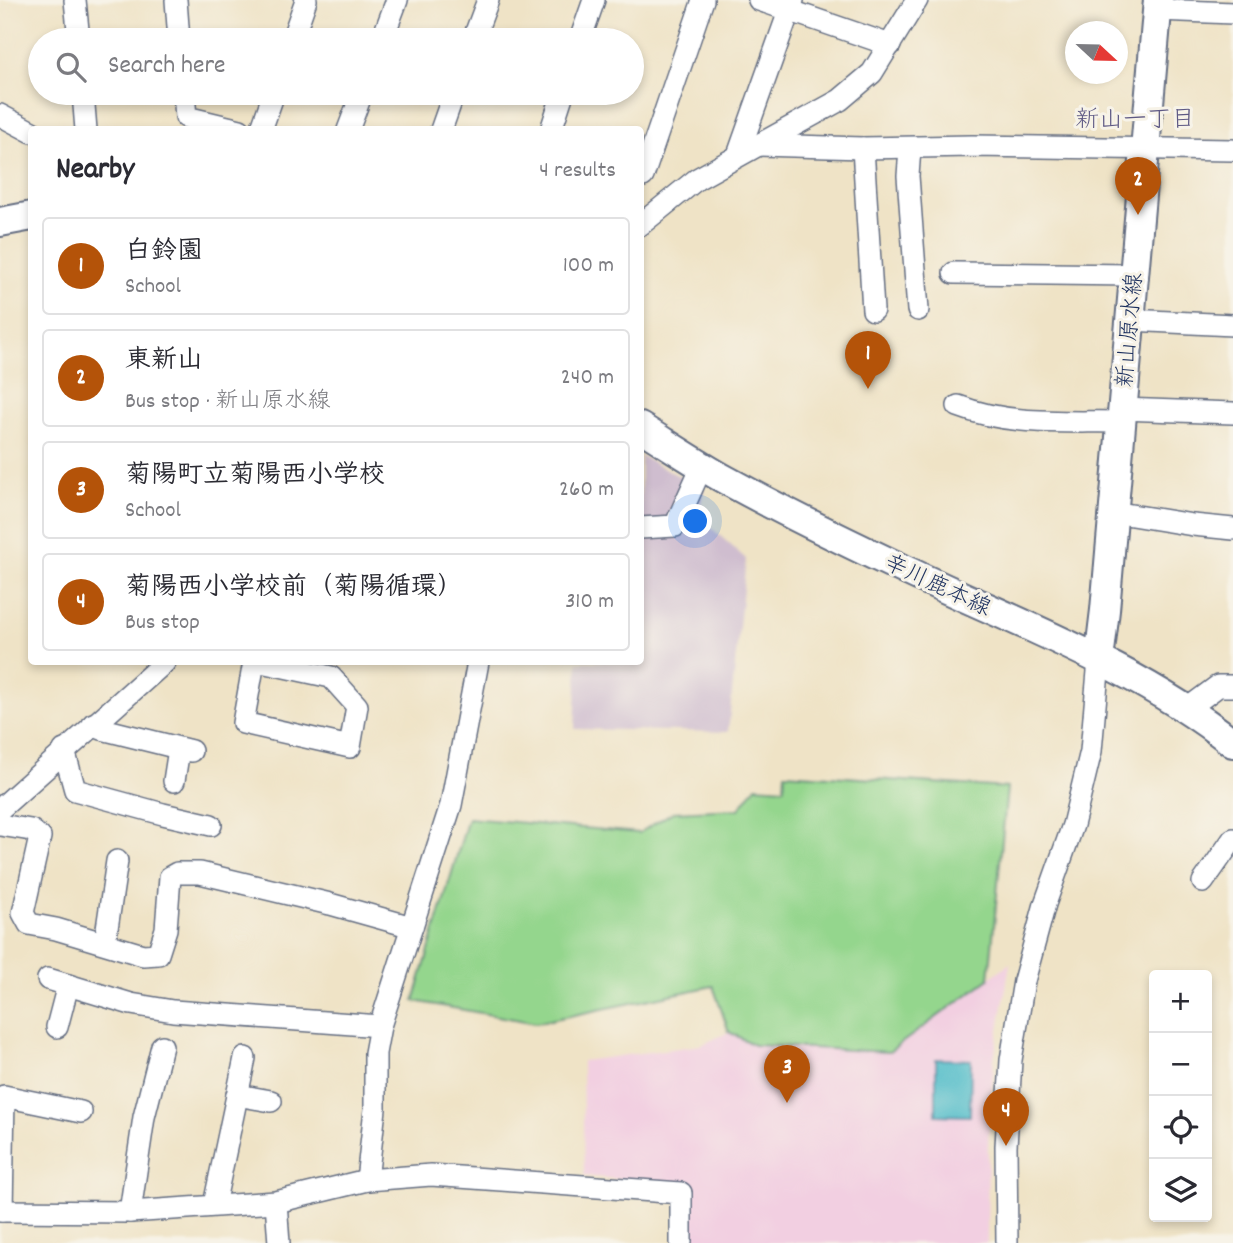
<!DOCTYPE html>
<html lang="en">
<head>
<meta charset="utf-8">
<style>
	:root { --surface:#fff; --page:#f2f2f3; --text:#2b2b33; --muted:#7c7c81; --line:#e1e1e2; --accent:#b45309 }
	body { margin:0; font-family:Dekko,"Klee One",sans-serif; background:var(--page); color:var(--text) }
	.controls { position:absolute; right:21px; bottom:21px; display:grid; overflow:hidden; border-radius:7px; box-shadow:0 4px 10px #0003 }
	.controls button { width:63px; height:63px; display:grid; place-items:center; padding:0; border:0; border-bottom:2px solid var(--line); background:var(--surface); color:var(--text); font:35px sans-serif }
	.compass { position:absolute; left:1065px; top:21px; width:63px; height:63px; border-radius:50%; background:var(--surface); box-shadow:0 4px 10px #0003; rotate:112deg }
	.you { position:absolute; left:696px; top:522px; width:24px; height:24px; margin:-18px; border:5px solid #fff; border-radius:50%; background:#1a73e8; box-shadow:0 0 0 10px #1a73e833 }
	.badge { display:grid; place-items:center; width:46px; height:46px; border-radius:50%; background:var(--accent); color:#fff; font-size:23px; font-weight:700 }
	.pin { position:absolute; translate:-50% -58px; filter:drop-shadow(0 2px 4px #0008) }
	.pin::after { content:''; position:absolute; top:37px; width:24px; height:21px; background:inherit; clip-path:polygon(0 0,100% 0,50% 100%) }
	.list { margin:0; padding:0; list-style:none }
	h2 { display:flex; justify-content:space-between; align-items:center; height:91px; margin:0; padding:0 28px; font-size:30px }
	h2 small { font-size:23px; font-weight:400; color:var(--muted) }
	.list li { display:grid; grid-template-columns:46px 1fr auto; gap:21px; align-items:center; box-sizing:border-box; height:98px; margin:0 14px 14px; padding:0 14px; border:2px solid var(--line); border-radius:7px }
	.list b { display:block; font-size:26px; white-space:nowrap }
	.list p { margin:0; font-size:23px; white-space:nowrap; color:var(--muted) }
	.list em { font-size:23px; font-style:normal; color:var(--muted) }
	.icon { flex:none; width:38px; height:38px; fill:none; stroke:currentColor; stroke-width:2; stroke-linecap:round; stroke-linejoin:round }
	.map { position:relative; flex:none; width:1233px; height:1243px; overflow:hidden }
	.search { position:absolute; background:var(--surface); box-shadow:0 4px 10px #0003; left:28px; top:28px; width:616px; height:77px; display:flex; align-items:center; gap:18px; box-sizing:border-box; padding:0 24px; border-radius:38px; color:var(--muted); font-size:26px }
	.panel { position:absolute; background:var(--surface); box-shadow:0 4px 10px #0003; left:28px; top:126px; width:616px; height:539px; border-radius:7px }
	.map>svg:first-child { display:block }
</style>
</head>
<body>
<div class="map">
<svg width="1233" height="1243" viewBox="0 0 1233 1243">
	<rect width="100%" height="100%" fill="#f7f3e8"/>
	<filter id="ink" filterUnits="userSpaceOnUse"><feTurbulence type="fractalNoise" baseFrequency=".0143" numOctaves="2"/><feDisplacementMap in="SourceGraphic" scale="14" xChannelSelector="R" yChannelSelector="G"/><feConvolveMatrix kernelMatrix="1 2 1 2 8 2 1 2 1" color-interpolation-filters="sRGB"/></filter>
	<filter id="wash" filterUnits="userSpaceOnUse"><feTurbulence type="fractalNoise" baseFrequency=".00686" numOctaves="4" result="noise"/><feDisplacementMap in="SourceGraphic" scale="28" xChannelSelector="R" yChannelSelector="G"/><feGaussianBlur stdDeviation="1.57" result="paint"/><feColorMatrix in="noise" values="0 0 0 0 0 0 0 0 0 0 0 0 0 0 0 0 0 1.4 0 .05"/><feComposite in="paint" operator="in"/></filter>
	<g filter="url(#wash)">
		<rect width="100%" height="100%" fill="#efe3c6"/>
		<polygon fill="#f2cfe1" points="1010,963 994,1059 988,1145 987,1243 687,1243 687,1186 584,1176 582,1061 701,1045 729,1032 754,1045 889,1052"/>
		<polygon fill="#cfbdcf" points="641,456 705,490 697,515 746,559 728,732 575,729 578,662 640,662"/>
		<polygon fill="#94d68d" stroke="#588276" stroke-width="2" points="785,773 1007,788 989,979 889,1052 754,1045 729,1032 713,986 536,1023 414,1001 468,818 639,833 673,812 739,809 756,786 784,788"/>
		<polygon fill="#4fbcc9" stroke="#357694" stroke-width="2" points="936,1059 971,1060 970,1116 936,1115"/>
	</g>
	<g filter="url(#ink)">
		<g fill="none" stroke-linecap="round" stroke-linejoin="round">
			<defs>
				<g id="minor">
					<polyline points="75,0 79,40"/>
					<polyline points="176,0 179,40"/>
					<polyline points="759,0 890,45"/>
					<polyline points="1157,10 1233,13"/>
					<polyline points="292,40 306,0"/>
					<polyline points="382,40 397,0"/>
					<polyline points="473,40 488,0"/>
					<polyline points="580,40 594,0"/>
					<polyline points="83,93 86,130"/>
					<polyline points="184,93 186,117 240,130"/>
					<polyline points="0,115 32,132"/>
					<polyline points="261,130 274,93"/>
					<polyline points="348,130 362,93"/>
					<polyline points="441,130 454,93"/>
					<polyline points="551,130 563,93"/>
					<polyline points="759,145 863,148 972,146 1233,150"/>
					<polyline points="863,148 873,310"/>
					<polyline points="910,148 908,176 918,310"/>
					<polyline points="738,155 793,0"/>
					<polyline points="643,176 703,0"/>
					<polyline points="640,225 697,179 840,100 872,73 917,0"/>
					<polyline points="954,273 1133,275"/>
					<polyline points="1129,320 1233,325"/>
					<path d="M 958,406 C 1009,426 1066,421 1120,422"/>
					<polyline points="1121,409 1233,413"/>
					<polyline points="1113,512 1193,525 1233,529"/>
					<polyline points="640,528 675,526 702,466"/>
					<polyline points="254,662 243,723 350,747 357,706 331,677 261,662"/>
					<polyline points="1187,709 1218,686 1233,686"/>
					<polyline points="93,724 102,729 191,751"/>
					<polyline points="64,750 75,790 163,814 211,825"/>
					<polyline points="174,781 179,749"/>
					<polyline points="0,809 165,662"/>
					<polyline points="0,825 31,830 40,837 23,913 29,924 56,929 143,955 158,954 166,929 170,877 177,873 200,873 330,904 412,927"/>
					<polyline points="1203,882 1233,839"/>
					<polyline points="105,942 117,861"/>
					<polyline points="48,979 131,1004 173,1011 380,1026"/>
					<polyline points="57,1027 68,985"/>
					<polyline points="237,1095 271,1101"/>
					<polyline points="367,1180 375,1109 375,1053 380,1026 451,805 478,662"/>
					<polyline points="276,1202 279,1243"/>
					<polyline points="214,1205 245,1058"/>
					<polyline points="0,1211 130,1212 276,1202 367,1180 431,1175 681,1193 681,1243"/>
					<polyline points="2,1211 4,1096 81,1112"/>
					<polyline points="130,1212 144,1117 162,1046"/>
					<polyline points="1007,1243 1006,1146 1011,1060 1024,981 1045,904 1073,825 1091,751 1099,660"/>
				</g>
				<g id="major">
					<polyline points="0,222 32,216"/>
					<path d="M 640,427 C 669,445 697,464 726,480 C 788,514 852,545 916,575 C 1024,626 1139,668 1233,743"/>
					<polyline points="1099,660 1105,610 1158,0"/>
				</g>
			</defs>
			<use href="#minor" stroke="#656e82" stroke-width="24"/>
			<use href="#major" stroke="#656e82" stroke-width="32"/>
			<use href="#minor" stroke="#fff" stroke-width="21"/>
			<use href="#major" stroke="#fff" stroke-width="28"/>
		</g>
	</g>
	<g text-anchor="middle" stroke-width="6" stroke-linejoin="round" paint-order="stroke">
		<g font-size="23" fill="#1b2f5e" stroke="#f7f3e8">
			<text transform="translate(1128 330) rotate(-85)" y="8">新山原水線</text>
			<text transform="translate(938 584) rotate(25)" y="8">辛川鹿本線</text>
		</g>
		<g font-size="24" fill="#5e5984" stroke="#f7f3e8">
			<text x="1135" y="126">新山一丁目</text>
		</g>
	</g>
</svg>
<div class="controls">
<button>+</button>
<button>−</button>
<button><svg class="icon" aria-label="locate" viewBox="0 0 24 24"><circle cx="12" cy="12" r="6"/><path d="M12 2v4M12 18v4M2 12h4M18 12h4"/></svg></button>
<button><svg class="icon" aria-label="layers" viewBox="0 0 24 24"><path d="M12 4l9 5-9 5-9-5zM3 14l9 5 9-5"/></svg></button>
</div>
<svg class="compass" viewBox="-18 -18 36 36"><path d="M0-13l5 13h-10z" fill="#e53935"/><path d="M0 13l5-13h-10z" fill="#7c7c81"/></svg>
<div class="you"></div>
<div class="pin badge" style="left:868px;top:389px">1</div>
<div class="pin badge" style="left:1138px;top:215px">2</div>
<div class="pin badge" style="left:787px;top:1103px">3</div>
<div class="pin badge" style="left:1006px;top:1146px">4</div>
<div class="search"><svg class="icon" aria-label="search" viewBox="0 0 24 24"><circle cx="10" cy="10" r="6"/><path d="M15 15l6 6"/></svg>Search here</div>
<section class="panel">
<h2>Nearby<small>4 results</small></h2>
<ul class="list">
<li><span class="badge">1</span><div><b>白鈴園</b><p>School</p></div><em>100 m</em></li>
<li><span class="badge">2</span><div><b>東新山</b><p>Bus stop · 新山原水線</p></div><em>240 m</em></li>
<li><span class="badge">3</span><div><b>菊陽町立菊陽西小学校</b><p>School</p></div><em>260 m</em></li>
<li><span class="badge">4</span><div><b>菊陽西小学校前（菊陽循環）</b><p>Bus stop</p></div><em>310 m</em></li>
</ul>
</section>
</div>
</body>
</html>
